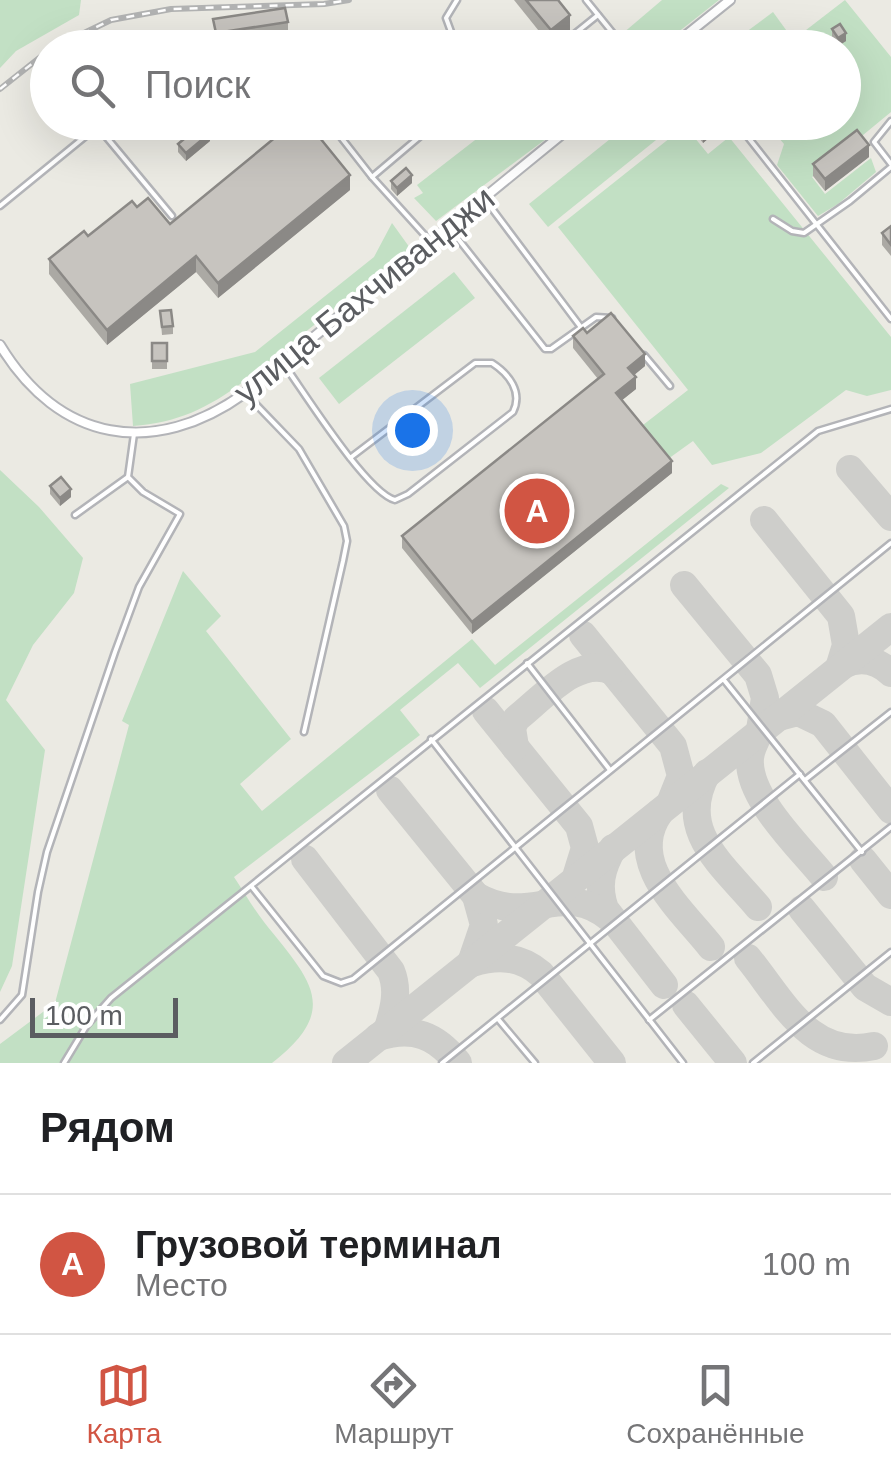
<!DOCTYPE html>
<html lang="ru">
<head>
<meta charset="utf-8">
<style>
	:root { --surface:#fff; --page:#f2f2f2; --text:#202124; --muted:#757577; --line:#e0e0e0; --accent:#d15543 }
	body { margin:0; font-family:Helvetica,sans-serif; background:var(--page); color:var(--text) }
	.scale { position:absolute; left:30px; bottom:25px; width:148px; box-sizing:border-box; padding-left:10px; border:5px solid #5b5d61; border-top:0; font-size:28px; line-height:35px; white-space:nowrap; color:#5b5d61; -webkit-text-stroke:8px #fff; paint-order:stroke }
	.you { position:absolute; left:412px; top:430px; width:35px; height:35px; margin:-25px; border:8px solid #fff; border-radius:50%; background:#1a73e8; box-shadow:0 0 0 15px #1a73e833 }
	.badge { display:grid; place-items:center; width:65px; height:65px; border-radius:50%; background:var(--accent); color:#fff; font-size:32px; font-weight:700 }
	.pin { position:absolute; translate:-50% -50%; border:5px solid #fff; box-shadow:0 2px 10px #0006 }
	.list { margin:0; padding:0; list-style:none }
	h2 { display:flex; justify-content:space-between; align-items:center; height:130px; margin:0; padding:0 40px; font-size:42px }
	h2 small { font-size:32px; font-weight:400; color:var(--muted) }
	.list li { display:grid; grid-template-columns:65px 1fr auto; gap:30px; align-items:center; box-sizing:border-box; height:140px; padding:0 40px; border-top:2px solid var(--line) }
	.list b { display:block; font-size:38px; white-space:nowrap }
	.list p { margin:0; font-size:32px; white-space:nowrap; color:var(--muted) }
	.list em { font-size:32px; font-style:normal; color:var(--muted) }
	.icon { flex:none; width:55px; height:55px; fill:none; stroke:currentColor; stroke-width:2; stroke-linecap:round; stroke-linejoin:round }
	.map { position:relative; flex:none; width:891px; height:1063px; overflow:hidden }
	.search { position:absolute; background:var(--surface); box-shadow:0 10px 40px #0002; left:30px; right:30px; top:30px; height:110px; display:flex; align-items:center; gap:25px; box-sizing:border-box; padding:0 35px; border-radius:55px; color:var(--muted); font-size:38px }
	.sheet { height:270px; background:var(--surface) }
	nav { display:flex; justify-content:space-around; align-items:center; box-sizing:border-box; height:140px; border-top:2px solid var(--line); background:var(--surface); font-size:28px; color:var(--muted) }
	nav a { display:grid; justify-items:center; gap:5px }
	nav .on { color:var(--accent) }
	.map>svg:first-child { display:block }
</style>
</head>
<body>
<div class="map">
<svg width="891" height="1063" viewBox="0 0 891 1063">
	<rect width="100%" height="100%" fill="#ebeae3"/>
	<g fill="#c2e0c4">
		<polygon points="0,0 81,0 79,15 16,51 0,68"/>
		<polygon points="662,0 719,0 663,44 656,48 632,45 622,34"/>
		<polygon points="845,0 891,57 891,112 812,177 825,194 871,158 876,172 838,204 818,216 777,165 784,144 766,123 844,122 844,48 784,47"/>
		<polygon points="773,12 789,34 772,47 726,47"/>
		<polygon points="497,123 561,123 558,130 436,221 414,198 423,193 417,185"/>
		<polygon points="630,123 659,123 666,132 548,227 529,204"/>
		<polygon points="685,126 708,154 729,137 891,337 891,390 867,396 846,390 761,453 712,465 693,441 668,459 643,425 688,390 558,227"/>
		<path d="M 392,223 L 410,248 L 243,382 C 208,408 177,423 133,426 L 130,384 L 255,352 L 374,257 Z"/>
		<polygon points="454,272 475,298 339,404 319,378"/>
		<polygon points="0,470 39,507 83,558 74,593 33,645 6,700 45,750 12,966 0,992"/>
		<path d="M 721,484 L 729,488 L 480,688 L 458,663 L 400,710 L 420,735 L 234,877 C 244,892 253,908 264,922 C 309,979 343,1008 272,1063 L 0,1063 L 0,1044 L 55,1003 L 129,725 L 122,721 L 183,571 L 221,616 L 206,631 L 291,739 L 240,784 L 262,811 L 472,639 L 495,665 Z"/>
	</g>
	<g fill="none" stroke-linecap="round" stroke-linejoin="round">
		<g stroke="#cececb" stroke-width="28">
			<polyline points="850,469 891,517"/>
			<polyline points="764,520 841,616 846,645 839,668"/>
			<polyline points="684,585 758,675 765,698 760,730"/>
			<polyline points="583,635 673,746 681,776 671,801"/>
			<path d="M 843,665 C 861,656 877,660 891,673"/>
			<polyline points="486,711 579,826 585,848 576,877"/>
			<polyline points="775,718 798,712 823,724 891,810"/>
			<path d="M 762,728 C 757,738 751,747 750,758 C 747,798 799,846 824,877"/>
			<path d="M 515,747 L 512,728 L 516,719 C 542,699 578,655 612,671"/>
			<path d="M 707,773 C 675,831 723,865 758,907"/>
			<polyline points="390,790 476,896 484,925 472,960"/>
			<path d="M 660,812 C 624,862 681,909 711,947"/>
			<path d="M 613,848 C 601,869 597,886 605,909 L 664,985"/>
			<path d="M 305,859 L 391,971 C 399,990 394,1009 388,1028"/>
			<polyline points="863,860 891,895"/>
			<path d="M 476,896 C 532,928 562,878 611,919"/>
			<polyline points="802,909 865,987 891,1002"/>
			<path d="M 748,958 C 783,1001 810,1060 874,1046"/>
			<path d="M 472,963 C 498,955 520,956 541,974 L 612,1063"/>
			<polyline points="686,1005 733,1063"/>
			<path d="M 378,1037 C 413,1026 436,1035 458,1063"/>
			<polyline points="346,1063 891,627"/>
		</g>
		<defs>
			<g id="lane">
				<polyline points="457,0 446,18 457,48"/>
				<polyline points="586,0 625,48"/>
				<polyline points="557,48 598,15"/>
				<polyline points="891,121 874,142 891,164"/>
				<polyline points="329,122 372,177 430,241"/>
				<polyline points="736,122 891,319"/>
				<polyline points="98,127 172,216"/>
				<polyline points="372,177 437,122"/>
				<polyline points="484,198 580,326"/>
				<polyline points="0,206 103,122"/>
				<polyline points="773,219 792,231 804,233 850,201 891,167"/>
				<polyline points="448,226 545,349 551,349 596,317 612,318"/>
				<polyline points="644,355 670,386"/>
				<path d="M 283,363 C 304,392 366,492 395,500 L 408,494 L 513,412 C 523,392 509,374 492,363 L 475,363 L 350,458"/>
				<polyline points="245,393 299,449 344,526 347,541 343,561 304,732"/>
				<polyline points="75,515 128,477"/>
				<polyline points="527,663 610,770"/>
				<polyline points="724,680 862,852"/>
				<polyline points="431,739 683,1063"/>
				<polyline points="805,780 891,712"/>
				<polyline points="252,887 323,976 341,983 353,979 891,543"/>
				<polyline points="498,1019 535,1063"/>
				<polyline points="0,1020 22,995 38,892 47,852 115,652 139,587 180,514 143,492 128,477 134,434"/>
				<polyline points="649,1020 891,827"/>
				<polyline points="64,1063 87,1025 111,998 818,431 891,409"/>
				<polyline points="442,1063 800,774"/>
				<polyline points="753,1063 891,952"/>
			</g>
			<g id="street">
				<polyline points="670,48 730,0"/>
				<path d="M 0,345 C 59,442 153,459 245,393 L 577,122"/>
			</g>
		</defs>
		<use href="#lane" stroke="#b3b4b8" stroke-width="9"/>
		<use href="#street" stroke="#b3b4b8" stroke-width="12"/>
		<use href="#lane" stroke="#fff" stroke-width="4"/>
		<use href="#street" stroke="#fff" stroke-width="8"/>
		<defs>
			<g id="rail">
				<polyline points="53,48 111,20 171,9 324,4 349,0"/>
				<polyline points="0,89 48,51"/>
			</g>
		</defs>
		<use href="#rail" stroke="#b2b3b3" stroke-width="6"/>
		<use href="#rail" stroke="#fff" stroke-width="2.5" stroke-dasharray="8" stroke-linecap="butt"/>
	</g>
	<g fill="#aba9a4">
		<polygon points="514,0 558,0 570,31 551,46"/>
		<polygon points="213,19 288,22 288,34 216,45"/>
		<polygon points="832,29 846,41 838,46 832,37"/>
		<polygon points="455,122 440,137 435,131 435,123"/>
		<polygon points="687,122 728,122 703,143"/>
		<polygon points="210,141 186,161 178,152 178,144"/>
		<polygon points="869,157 825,191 813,176 813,164"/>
		<polygon points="391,181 412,183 397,196 391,189"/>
		<polygon points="350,190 218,298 196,272 107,345 49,274 49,259 137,207 170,224"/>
		<polygon points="891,226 891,256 882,245 882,233"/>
		<polygon points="160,311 173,326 173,334 162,335"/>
		<polygon points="573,336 645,366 634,375 636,389 622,400 672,473 472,634 402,548 402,536 598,379 573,348"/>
		<rect x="152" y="343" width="15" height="26"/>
		<polygon points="50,486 71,497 60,506 50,494"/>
	</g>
	<g fill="#8b8986">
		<polygon points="570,15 570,31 551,46 551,30"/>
		<polygon points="846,33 846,41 838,46 838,38"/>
		<polygon points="448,122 455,122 455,124 440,137 440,129"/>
		<polygon points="718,122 728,122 703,143 703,134"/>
		<polygon points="210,133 210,141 186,161 186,153"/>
		<polygon points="869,145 869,157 825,191 825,179"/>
		<polygon points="350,175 350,190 218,298 218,283"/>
		<polygon points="412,175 412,183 397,196 397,188"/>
		<polygon points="196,256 196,272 107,345 107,330"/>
		<polygon points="645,354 645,366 628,380 628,368"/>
		<polygon points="636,377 636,389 616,405 616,393"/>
		<polygon points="672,461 672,473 472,634 472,622"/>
		<polygon points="71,489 71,497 60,506 60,498"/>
	</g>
	<g fill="#c7c4bf" stroke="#8b8986" stroke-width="2.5">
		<polygon points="526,0 558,0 570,15 551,30"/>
		<polygon points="285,8 288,22 216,33 213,19"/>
		<polygon points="840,24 846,33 838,38 832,29"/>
		<polygon points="482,36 491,48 467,48"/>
		<polygon points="294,122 307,122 350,175 218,283 196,256 107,330 49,259 84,231 88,236 132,201 137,207 148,198 170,224"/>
		<polygon points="436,122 448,122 440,129"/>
		<polygon points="693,122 718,122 703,134"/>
		<polygon points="202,124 210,133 186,153 178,144"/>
		<polygon points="857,130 869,145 825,179 813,164"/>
		<polygon points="406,168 412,175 397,188 391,181"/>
		<polygon points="891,226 891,245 882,233"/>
		<polygon points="171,310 173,326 162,327 160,311"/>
		<polygon points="611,313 645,354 628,368 636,377 616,393 672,461 472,622 402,536 604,374 573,336 583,328 587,333"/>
		<rect x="152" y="343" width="15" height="18"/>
		<polygon points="61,477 71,489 60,498 50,486"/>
	</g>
	<g text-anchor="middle" stroke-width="8" stroke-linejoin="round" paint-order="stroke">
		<g font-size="35" fill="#5b5d61" stroke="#fff">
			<text transform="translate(364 295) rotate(-39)" y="12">улица Бахчиванджи</text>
		</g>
	</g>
</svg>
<div class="scale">100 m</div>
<div class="you"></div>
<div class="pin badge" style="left:537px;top:511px">A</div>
<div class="search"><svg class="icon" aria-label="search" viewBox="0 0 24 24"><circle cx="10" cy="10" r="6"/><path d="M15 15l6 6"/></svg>Поиск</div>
</div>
<section class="sheet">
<h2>Рядом<small></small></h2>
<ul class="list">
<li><span class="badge">A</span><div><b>Грузовой терминал</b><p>Место</p></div><em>100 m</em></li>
</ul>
</section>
<nav>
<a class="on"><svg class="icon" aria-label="map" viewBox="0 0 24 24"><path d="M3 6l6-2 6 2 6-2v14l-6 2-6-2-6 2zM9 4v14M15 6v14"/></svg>Карта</a>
<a><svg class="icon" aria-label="directions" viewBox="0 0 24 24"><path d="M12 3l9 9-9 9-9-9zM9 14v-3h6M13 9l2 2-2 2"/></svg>Маршрут</a>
<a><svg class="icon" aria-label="saved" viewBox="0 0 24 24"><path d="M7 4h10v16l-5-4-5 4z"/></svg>Сохранённые</a>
</nav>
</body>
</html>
